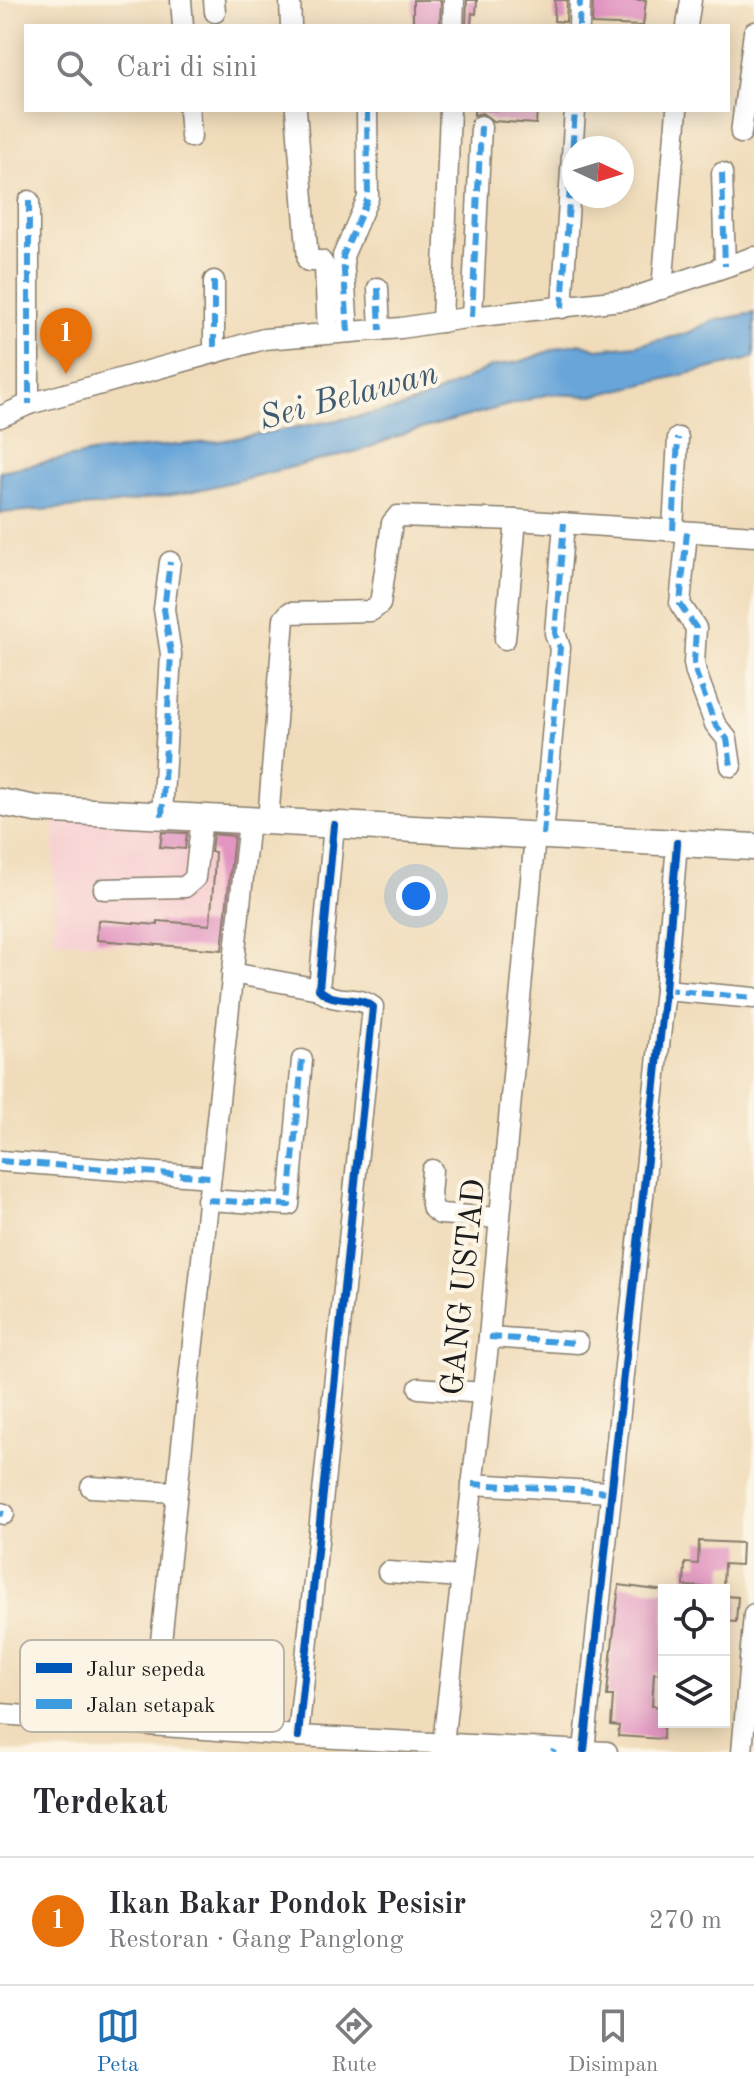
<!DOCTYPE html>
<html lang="id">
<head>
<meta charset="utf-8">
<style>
	:root { --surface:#fff; --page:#f7f7f7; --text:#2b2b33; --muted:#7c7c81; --line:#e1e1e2; --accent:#1f6fb2 }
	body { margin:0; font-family:"Old Standard TT",serif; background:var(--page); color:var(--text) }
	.controls { position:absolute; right:24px; bottom:24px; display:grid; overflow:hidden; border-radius:0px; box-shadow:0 4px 20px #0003 }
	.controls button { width:72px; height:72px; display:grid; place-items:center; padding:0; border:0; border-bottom:2px solid var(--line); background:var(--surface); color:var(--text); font:40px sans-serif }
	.compass { position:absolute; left:562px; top:136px; width:72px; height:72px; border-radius:50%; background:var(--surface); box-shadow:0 4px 20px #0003; rotate:94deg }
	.you { position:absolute; left:416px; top:896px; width:28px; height:28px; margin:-20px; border:6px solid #fff; border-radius:50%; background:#1a73e8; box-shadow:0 0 0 12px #1a73e833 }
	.badge { display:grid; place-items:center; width:52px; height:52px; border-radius:50%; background:var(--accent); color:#fff; font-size:26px; font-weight:700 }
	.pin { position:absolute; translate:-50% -66px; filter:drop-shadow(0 2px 4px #0008) }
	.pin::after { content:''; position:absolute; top:42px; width:28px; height:24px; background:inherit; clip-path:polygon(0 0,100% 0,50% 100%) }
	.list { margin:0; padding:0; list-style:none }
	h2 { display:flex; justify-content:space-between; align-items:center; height:104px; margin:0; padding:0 32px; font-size:34px }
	h2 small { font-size:26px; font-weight:400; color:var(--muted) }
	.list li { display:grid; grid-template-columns:52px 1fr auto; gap:24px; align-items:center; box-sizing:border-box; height:128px; padding:0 32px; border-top:2px solid var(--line) }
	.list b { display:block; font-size:30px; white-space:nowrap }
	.list p { margin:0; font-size:26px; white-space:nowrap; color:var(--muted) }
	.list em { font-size:26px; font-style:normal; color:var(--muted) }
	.icon { flex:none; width:44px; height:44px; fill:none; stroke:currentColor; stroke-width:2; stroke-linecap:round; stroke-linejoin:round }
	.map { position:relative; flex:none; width:754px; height:1752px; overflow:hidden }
	.search { position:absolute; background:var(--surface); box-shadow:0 4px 20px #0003; left:24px; right:24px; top:24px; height:88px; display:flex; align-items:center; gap:20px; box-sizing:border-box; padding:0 28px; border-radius:0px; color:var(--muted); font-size:30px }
	.sheet { height:232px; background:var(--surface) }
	nav { display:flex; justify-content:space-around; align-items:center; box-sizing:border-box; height:112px; border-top:2px solid var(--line); background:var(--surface); font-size:22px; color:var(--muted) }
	nav a { display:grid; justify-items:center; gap:4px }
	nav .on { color:var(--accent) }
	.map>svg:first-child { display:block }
</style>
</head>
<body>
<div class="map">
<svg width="754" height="1752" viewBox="0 0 754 1752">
	<rect width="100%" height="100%" fill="#fcf5e5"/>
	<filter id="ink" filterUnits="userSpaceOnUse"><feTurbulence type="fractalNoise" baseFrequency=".0125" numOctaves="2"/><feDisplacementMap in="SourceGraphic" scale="16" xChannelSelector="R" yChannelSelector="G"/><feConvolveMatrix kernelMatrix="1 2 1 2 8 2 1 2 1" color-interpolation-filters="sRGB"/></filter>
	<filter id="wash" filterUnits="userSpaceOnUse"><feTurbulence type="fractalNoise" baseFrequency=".006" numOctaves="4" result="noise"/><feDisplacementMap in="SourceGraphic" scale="32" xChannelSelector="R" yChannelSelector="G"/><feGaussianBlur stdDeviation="1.8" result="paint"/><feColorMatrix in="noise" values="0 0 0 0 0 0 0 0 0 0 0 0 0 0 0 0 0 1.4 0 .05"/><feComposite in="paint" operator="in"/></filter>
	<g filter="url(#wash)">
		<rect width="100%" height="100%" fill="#f0dcba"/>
		<polygon fill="#f7cfd2" points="55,812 244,823 231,954 53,940"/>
		<polygon fill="#67a5d9" stroke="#42607a" stroke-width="2" points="754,313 754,357 746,360 593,396 549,394 406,433 362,450 190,492 109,505 0,513 0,471 97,452 220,441 398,409 438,393 490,367 522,361 561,347 580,343 597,349 636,345 686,334 711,321"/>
		<g id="blocks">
			<g fill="#e295c1">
				<polygon points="413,0 441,0 440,26 413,26"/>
				<polygon points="467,0 477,0 476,14 472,13 471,26 466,26"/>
				<polygon points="555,0 567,0 566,22 554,21"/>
				<polygon points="593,0 646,0 643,26 592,24"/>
				<polygon points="474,110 537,110 536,124 493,121 482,113 474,115"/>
				<polygon points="162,832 187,833 185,849 160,847"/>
				<polygon points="213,834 234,836 222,950 97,940 98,920 158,925 158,921 210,925 214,875 215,852 211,852"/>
				<polygon points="699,1541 742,1543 741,1565 724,1564 723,1588 684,1586 685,1563 698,1564"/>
				<polygon points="619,1585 664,1591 664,1674 654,1673 652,1706 664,1707 663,1739 618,1736 619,1726 611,1725 613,1696 607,1696 608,1683"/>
				<polygon points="724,1596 738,1597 736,1622 724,1621"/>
			</g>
		</g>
	</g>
	<g filter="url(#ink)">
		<use href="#blocks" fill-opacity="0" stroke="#867c6b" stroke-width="2"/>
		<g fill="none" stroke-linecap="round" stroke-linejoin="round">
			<defs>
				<g id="minor">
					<polyline points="181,0 183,26"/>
					<polyline points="214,0 215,12"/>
					<polyline points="290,0 291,26"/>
					<polyline points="453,26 454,0"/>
					<polyline points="579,26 580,0"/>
					<polyline points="687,26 691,0"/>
					<polyline points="189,110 191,137"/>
					<polyline points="296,110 308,261 321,261 325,267 328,333"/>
					<polyline points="741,133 754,32"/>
					<polyline points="722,173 725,266"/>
					<polyline points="29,201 29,404"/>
					<polyline points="214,281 214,353"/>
					<polyline points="378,288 380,330"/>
					<polyline points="662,289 677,110"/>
					<polyline points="562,308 575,110"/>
					<polyline points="472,317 481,126"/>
					<polyline points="442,322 450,110"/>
					<polyline points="348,332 343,256 368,198 367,113"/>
					<polyline points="0,417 29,404 264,339 401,328 472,317 630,299 754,257"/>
					<polyline points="673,530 678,438"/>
					<polyline points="687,532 680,604 696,628 694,663 696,673 715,724 727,739 731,766"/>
					<polyline points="505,639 516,520"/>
					<polyline points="162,816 171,654 164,609 170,562"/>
					<polyline points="268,821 284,619 289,613 371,611 380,604 392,523 398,516 516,520 754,536"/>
					<polyline points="543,835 560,648 555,633 564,523"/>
					<polyline points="104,889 185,887 195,878 202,818"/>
					<polyline points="232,973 319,989"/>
					<polyline points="665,990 754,998"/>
					<polyline points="0,1161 210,1177"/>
					<polyline points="432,1170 430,1195 433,1209 440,1214 499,1218"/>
					<polyline points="207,1200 289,1205 302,1060"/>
					<polyline points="489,1337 578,1343"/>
					<polyline points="419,1388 482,1393"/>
					<polyline points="472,1484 610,1492"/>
					<polyline points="91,1487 175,1492"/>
					<polyline points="0,1513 4,1514"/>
					<polyline points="388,1572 461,1577"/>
					<polyline points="39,1666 157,1669"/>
					<polyline points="0,1714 298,1736 607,1752"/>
					<polyline points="152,1725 249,821"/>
					<path d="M 298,1736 L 373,1007 C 357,994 333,1005 319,989 L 334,825"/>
					<polyline points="443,1743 489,1337 535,836"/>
					<polyline points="584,1750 665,990 677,843"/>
					<polyline points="742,1752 754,1614"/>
				</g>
				<polyline id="major" points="0,802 36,809 754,847"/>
			</defs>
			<use href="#minor" stroke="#867c6b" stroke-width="23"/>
			<use href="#major" stroke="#867c6b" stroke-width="29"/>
			<use href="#minor" stroke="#fff" stroke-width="20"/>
			<use href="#major" stroke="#fff" stroke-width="26"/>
			<g stroke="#3c9bdf" stroke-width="6" stroke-dasharray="12 6" stroke-linecap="butt">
				<polyline points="579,26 580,0"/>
				<polyline points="722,173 725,266"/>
				<polyline points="29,201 29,404"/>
				<polyline points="214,281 214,353"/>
				<polyline points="378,288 380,330"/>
				<polyline points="562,308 575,110"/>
				<polyline points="472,317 481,126"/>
				<polyline points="348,332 343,256 368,198 367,113"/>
				<polyline points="673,530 678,438"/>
				<polyline points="687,532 680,604 696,628 694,663 696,673 715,724 727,739 731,766"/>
				<polyline points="162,816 171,654 164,609 170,562"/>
				<polyline points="543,835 560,648 555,633 564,523"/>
				<polyline points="665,990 754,998"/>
				<polyline points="0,1161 210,1177"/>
				<polyline points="207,1200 289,1205 302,1060"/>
				<polyline points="489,1337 578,1343"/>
				<polyline points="472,1484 610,1492"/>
				<polyline points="0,1513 4,1514"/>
				<polyline points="39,1666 157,1669"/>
				<polyline points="553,1752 554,1750"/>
			</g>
			<defs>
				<g id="cycleway">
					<path d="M 298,1736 L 373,1007 C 357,994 333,1005 319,989 L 334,825"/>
					<polyline points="584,1750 665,990 677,843"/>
				</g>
			</defs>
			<use href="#cycleway" stroke="#fcf5e5" stroke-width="13"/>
			<use href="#cycleway" stroke="#0057b8" stroke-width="8"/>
		</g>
	</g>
	<g text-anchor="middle" stroke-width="8" stroke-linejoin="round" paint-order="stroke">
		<g font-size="32" fill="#1c1c1c" stroke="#fcf5e5">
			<text transform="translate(462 1287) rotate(-84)" y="11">GANG USTAD</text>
		</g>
		<g font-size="34" font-style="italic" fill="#3e5a71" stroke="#fcf5e5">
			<text transform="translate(348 394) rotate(-15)" y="12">Sei Belawan</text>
		</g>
	</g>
	<rect x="20" y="1640" width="264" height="92" rx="12" fill="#fcf5e5" stroke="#b9b4a9" stroke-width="2"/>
	<rect x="36" y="1663" width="36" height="10" fill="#0057b8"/>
	<rect x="36" y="1699" width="36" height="10" fill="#3c9bdf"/>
	<g font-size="22" fill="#1c1c1c">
		<text x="86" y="1676">Jalur sepeda</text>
		<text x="86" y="1712">Jalan setapak</text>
	</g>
</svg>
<div class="controls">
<button><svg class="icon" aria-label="locate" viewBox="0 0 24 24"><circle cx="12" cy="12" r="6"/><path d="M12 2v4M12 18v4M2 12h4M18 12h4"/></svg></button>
<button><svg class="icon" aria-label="layers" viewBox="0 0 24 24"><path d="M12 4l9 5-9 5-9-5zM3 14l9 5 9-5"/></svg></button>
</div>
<svg class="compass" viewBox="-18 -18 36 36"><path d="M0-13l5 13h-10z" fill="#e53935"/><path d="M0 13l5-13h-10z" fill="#7c7c81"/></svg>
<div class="you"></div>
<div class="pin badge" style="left:66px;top:374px;background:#e8710a">1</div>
<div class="search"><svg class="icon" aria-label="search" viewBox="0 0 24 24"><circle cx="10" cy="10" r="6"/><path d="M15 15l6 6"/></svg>Cari di sini</div>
</div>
<section class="sheet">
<h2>Terdekat<small></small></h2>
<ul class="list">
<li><span class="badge" style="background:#e8710a">1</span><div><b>Ikan Bakar Pondok Pesisir</b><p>Restoran · Gang Panglong</p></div><em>270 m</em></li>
</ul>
</section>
<nav>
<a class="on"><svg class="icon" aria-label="map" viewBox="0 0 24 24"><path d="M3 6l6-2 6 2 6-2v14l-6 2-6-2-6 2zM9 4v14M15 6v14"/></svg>Peta</a>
<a><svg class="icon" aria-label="directions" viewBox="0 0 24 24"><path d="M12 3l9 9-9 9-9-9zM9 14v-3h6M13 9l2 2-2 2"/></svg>Rute</a>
<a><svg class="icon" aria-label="saved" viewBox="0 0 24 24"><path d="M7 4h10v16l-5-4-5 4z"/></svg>Disimpan</a>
</nav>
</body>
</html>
